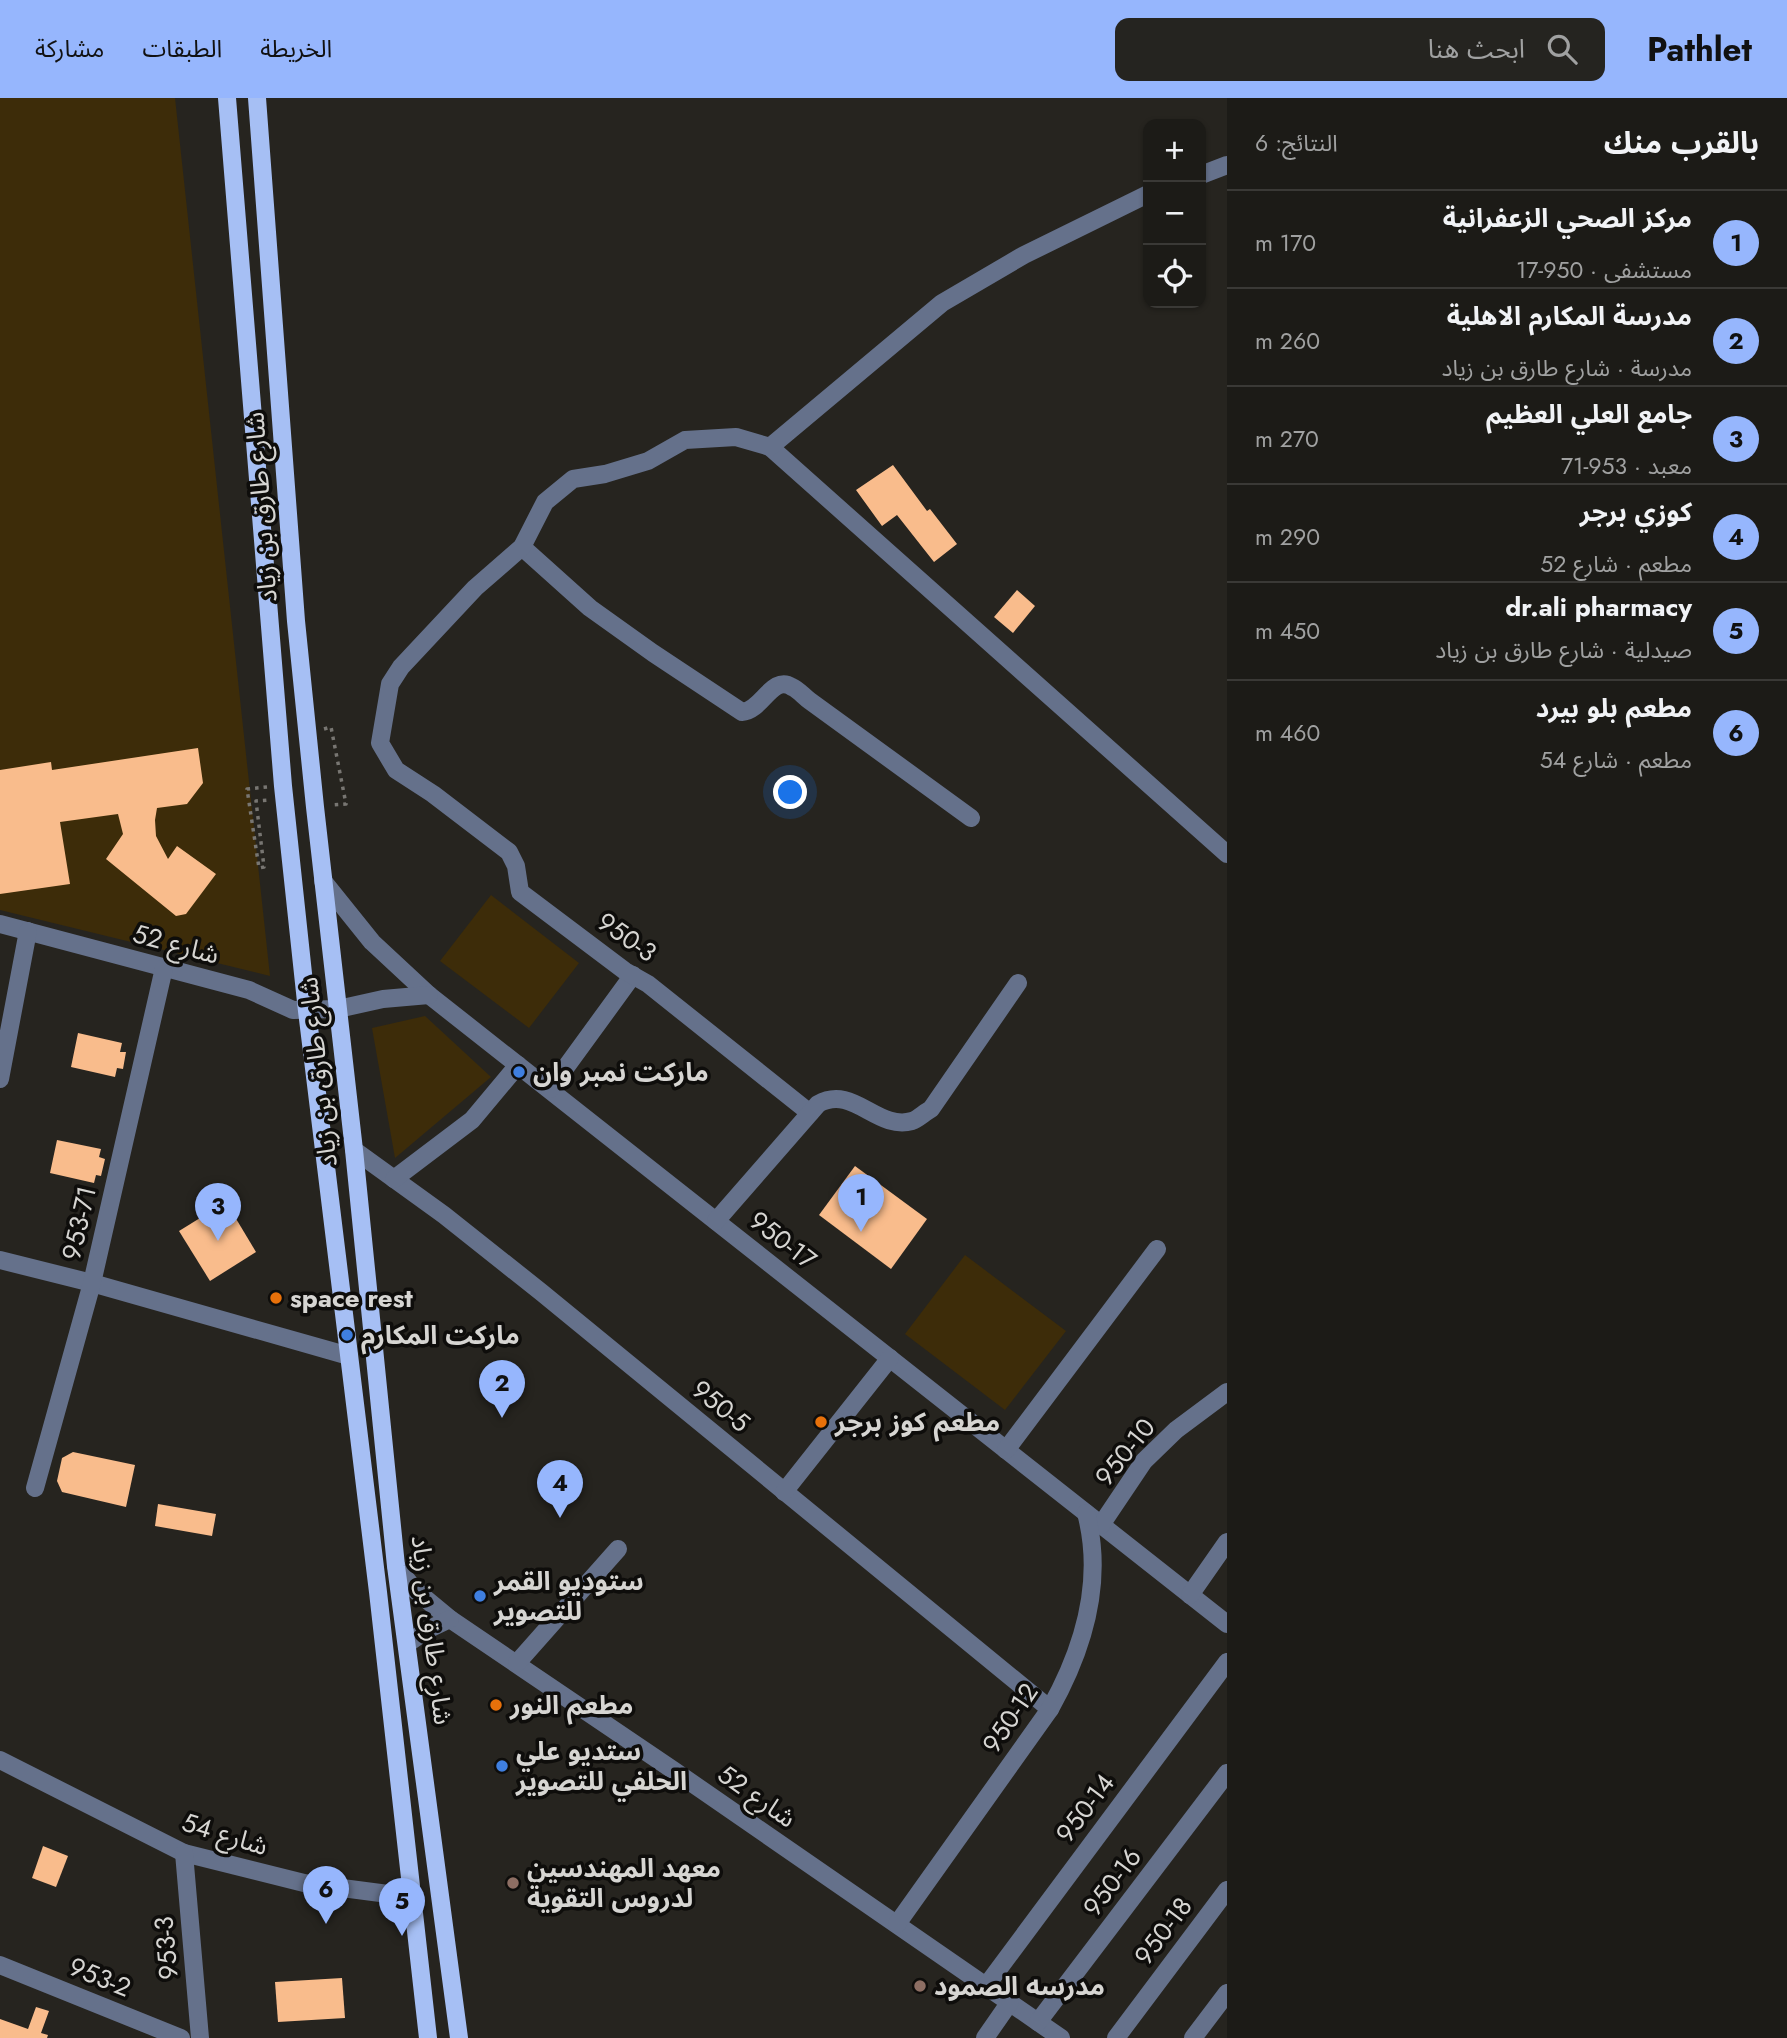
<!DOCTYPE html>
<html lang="ar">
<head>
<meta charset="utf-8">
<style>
	:root { --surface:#1c1b17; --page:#252420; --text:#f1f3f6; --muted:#a0a1a1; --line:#3a3936; --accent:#96b6fd }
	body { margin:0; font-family:Jost,"Noto Sans Arabic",sans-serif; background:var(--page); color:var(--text); direction:rtl }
	.controls { position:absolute; right:21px; top:21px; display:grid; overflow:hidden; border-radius:14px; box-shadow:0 2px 5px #0004 }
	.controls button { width:63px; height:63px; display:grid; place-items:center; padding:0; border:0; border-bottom:2px solid var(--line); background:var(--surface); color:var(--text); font:35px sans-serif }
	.you { position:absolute; left:791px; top:695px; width:24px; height:24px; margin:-18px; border:5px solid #fff; border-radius:50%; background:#1a73e8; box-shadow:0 0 0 10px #1a73e833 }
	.badge { display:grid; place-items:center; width:46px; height:46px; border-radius:50%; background:var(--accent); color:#111; font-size:23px; font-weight:700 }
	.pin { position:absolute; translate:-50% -58px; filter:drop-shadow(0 2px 4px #0008) }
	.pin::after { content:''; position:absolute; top:37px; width:24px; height:21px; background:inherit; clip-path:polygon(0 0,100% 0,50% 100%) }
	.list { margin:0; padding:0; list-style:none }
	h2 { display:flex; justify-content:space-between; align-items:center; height:91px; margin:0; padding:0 28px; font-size:30px }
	h2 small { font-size:23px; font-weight:400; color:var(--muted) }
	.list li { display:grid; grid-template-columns:46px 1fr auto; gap:21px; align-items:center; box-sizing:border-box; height:98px; padding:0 28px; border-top:2px solid var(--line) }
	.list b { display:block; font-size:26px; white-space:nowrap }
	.list p { margin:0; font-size:23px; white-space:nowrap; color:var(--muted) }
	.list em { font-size:23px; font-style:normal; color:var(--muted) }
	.icon { flex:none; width:38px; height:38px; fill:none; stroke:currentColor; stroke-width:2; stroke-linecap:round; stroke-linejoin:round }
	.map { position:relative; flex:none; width:1227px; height:1940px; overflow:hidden; direction:ltr }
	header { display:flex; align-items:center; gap:42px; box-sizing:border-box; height:98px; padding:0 35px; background:var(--accent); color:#111 }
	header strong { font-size:33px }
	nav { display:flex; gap:38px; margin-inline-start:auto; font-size:24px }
	.search { width:490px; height:63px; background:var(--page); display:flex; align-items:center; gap:18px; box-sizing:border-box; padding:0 24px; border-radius:14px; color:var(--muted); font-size:26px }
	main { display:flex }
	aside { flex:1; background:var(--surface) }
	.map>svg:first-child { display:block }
</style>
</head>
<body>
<header>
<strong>Pathlet</strong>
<div class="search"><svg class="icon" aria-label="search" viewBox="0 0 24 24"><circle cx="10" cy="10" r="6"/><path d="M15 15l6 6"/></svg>ابحث هنا</div>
<nav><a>الخريطة</a><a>الطبقات</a><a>مشاركة</a></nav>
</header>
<main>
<aside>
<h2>بالقرب منك<small>النتائج: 6</small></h2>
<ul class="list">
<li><span class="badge">1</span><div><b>مركز الصحي الزعفرانية</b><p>مستشفى · 950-17</p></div><em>170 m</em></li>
<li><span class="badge">2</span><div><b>مدرسة المكارم الاهلية</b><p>مدرسة · شارع طارق بن زياد</p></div><em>260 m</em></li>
<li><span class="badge">3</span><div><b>جامع العلي العظيم</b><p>معبد · 953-71</p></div><em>270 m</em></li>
<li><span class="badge">4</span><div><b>كوزي برجر</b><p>مطعم · شارع 52</p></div><em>290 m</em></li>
<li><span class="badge">5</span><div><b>dr.ali pharmacy</b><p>صيدلية · شارع طارق بن زياد</p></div><em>450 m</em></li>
<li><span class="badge">6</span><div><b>مطعم بلو بيرد</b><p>مطعم · شارع 54</p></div><em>460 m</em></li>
</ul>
</aside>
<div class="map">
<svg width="1227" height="1940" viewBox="0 0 1227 1940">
	<rect width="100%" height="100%" fill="#26241f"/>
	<g fill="#3d2c09">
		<polygon points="0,0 175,0 270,878 0,812"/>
		<polygon points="491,797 579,865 529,930 440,863"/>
		<polygon points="425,918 491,979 395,1060 372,930"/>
		<polygon points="965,1157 1066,1233 1005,1312 905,1236"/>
	</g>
	<g fill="#f9bc8c">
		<polygon points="893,367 927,413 930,411 957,446 934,464 897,417 882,428 856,392"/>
		<polygon points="1017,492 1035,508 1013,535 994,519"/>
		<polygon points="198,650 203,685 187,706 157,710 155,722 156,738 168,761 177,748 216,776 186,816 176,818 106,761 123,736 118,716 60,724 70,786 0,796 0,672 51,664 52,672"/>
		<polygon points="78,935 122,945 120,954 126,954 123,971 117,970 115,979 71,969"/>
		<polygon points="57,1042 101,1051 99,1059 105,1061 101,1078 96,1077 94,1085 50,1075"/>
		<polygon points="855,1068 927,1121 891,1171 819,1117"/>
		<polygon points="226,1104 256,1154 210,1183 179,1133"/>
		<polygon points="73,1354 135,1367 126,1409 62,1394 57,1383 62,1360"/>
		<polygon points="158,1406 216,1416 212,1438 155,1428"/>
		<polygon points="43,1748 68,1758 56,1789 32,1780"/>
		<polygon points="342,1880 345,1920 278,1924 275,1884"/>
		<polygon points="36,1909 49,1913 41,1935 48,1937 47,1940 0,1940 0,1921 28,1931"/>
	</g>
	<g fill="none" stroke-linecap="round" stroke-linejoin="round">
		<g stroke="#787672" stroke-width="3.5" stroke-dasharray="3.5 5" stroke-linecap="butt">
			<polyline points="324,631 331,629 346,706 330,707"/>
			<polyline points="267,689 247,691 259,770 264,769 256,703 269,702"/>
		</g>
		<g stroke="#65718b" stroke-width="18">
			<polyline points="1201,77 1227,67"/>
			<polyline points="770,349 1227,756"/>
			<path d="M 522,449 L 590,510 L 653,555 L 742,614 C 762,613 772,576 792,589 C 799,592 804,599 810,603 L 971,720"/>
			<polyline points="323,783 372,844 429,897 1227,1526"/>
			<polyline points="0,826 249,892 293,912 338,911 383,901 429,897"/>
			<polyline points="0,981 28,833"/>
			<polyline points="550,991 633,877"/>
			<polyline points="810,1015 648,886 625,873 520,794 516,768 509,754 433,696 396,672 380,645 390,586 401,569 475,490 522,449 545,404 573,381 605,376 648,363 685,342 736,339 770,349 942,205 1024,157 1148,96"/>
			<polyline points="354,1052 444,1117 541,1194 1050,1611"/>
			<polyline points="394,1081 472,1022 518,967"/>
			<path d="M 716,1123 L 818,1006 C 853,986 877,1033 912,1023 C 918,1021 925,1014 931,1011 L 1018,885"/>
			<polyline points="0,1162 92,1185 349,1258"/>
			<polyline points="1006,1352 1157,1151"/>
			<polyline points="35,1390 92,1185 164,870"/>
			<polyline points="784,1394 890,1260"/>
			<polyline points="1101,1427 1144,1363 1176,1332 1227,1294"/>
			<polyline points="396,1468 415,1492 450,1521 673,1672 1061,1940"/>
			<polyline points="1190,1497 1227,1444"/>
			<polyline points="407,1546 427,1532 450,1521"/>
			<polyline points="517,1565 618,1451"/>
			<polyline points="0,1662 184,1755 304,1785 411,1799"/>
			<polyline points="184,1755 200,1940"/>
			<path d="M 897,1826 L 1050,1611 C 1083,1552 1104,1483 1086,1415"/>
			<polyline points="0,1867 181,1940"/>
			<polyline points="986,1888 1227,1564"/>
			<polyline points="1038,1924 1227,1675"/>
			<polyline points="985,1940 1010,1904"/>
			<polyline points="1116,1940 1227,1792"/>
			<polyline points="1193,1940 1227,1895"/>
		</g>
		<g stroke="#a6bff4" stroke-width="18">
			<polyline points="227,0 283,688 307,913 378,1494 428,1940"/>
			<polyline points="257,0 296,523 315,709 354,1052 396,1468 459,1940"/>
		</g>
	</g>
	<g fill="#3f7fe0" stroke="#0e0d0b" stroke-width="2.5">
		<circle cx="519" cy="974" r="7"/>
		<circle cx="347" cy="1237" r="7"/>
		<circle cx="480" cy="1498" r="7"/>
		<circle cx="502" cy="1668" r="7"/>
	</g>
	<g fill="#e8710a" stroke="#0e0d0b" stroke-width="2.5">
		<circle cx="276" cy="1200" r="7"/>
		<circle cx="821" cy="1324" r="7"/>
		<circle cx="496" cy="1607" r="7"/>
	</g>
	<g fill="#8d6e63" stroke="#0e0d0b" stroke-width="2.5">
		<circle cx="513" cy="1785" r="7"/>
		<circle cx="920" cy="1888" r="7"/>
	</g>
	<g text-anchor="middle" stroke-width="7" stroke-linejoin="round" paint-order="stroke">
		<g font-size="26" fill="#d6d5d2" stroke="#0e0d0b">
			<text transform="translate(261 409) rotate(-94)" y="9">شارع طارق بن زياد</text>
			<text transform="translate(627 839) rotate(35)" y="9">950-3</text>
			<text transform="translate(176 846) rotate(15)" y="9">شارع 52</text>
			<text transform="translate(318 974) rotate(-96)" y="9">شارع طارق بن زياد</text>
			<text transform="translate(79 1125) rotate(-77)" y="9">953-71</text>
			<text transform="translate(783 1142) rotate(38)" y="9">950-17</text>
			<text transform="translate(721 1308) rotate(39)" y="9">950-5</text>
			<text transform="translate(1125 1354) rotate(-51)" y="9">950-10</text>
			<text transform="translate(432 1532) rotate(83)" y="9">شارع طارق بن زياد</text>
			<text transform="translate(1010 1620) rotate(-56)" y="9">950-12</text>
			<text transform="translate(757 1698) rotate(35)" y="9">شارع 52</text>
			<text transform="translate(1085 1710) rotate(-53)" y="9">950-14</text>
			<text transform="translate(225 1736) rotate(17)" y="9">شارع 54</text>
			<text transform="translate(1112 1784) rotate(-53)" y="9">950-16</text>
			<text transform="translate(1163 1833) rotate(-53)" y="9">950-18</text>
			<text transform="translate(166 1850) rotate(-95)" y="9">953-3</text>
			<text transform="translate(100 1879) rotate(22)" y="9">953-2</text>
		</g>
		<g font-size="26" font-weight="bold" fill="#d6d5d2" stroke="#0e0d0b" text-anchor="start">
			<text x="533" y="983">ماركت نمبر وان</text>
			<text x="290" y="1209">space rest</text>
			<text x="361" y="1246">ماركت المكارم</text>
			<text x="835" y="1333">مطعم كوز برجر</text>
			<text x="494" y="1492">ستوديو القمر<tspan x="494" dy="30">للتصوير</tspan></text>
			<text x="510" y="1616">مطعم النور</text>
			<text x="516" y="1662">ستديو علي<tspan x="516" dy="30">الحلفي للتصوير</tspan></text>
			<text x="527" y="1779">معهد المهندسين<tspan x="527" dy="30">لدروس التقوية</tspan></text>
			<text x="934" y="1897">مدرسه الصمود</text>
		</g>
	</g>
</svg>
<div class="controls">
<button>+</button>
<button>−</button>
<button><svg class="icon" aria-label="locate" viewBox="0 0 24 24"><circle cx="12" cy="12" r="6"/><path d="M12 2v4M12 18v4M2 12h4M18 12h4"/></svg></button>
</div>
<div class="you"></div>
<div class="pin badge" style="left:861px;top:1134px">1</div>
<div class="pin badge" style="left:502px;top:1320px">2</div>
<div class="pin badge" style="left:218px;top:1143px">3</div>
<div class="pin badge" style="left:560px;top:1420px">4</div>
<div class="pin badge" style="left:402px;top:1838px">5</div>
<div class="pin badge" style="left:326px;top:1826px">6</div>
</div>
</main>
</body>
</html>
